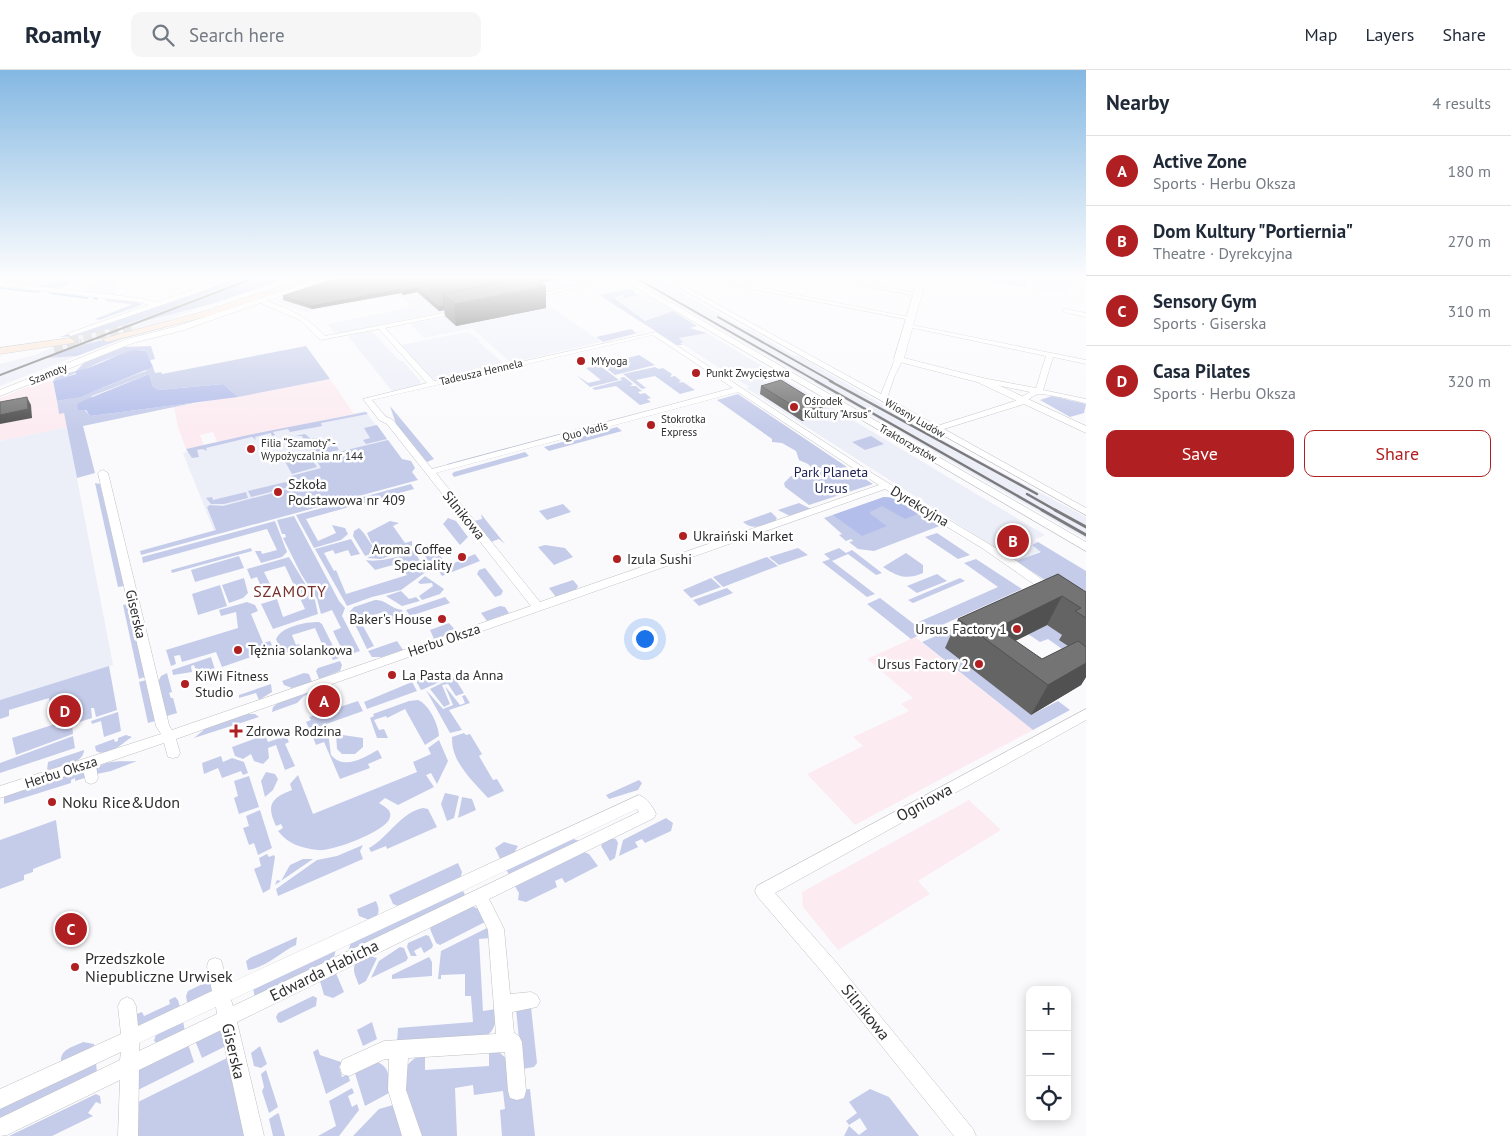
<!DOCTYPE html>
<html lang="en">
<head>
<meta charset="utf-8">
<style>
	:root { --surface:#fff; --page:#f6f6f7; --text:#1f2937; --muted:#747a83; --line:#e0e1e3; --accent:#b01f21 }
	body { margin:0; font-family:"PT Sans",sans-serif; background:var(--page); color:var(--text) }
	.controls { position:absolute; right:15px; bottom:15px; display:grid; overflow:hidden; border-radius:10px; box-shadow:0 2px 12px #0003 }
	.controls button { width:45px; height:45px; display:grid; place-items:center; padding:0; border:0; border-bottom:1px solid var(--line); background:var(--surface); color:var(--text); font:25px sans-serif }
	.you { position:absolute; left:644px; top:568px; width:18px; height:18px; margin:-12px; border:4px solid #fff; border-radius:50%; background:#1a73e8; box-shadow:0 0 0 8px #1a73e833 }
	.badge { display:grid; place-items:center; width:32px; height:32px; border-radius:50%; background:var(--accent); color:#fff; font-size:16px; font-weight:700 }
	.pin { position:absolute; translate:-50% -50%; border:2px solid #fff; box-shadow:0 1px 5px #0006 }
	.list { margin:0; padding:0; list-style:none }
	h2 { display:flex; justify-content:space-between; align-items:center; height:65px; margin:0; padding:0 20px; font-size:21px }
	h2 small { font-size:16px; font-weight:400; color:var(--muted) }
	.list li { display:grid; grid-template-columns:32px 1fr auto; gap:15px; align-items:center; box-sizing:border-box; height:70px; padding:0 20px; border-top:1px solid var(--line) }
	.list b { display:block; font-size:19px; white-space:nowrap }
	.list p { margin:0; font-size:16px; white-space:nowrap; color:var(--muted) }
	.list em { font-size:16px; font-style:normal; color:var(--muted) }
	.actions { display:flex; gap:10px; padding:15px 20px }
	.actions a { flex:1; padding:11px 0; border:1px solid var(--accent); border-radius:10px; text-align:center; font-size:18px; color:var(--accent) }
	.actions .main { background:var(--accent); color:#fff }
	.icon { flex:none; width:28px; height:28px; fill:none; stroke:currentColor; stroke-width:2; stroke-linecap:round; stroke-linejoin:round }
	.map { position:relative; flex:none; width:1086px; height:1066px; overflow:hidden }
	header { display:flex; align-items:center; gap:30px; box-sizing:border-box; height:70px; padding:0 25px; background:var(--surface); border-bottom:1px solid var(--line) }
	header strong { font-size:24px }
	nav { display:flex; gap:28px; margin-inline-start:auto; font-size:18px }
	.search { width:350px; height:45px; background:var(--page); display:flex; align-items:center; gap:12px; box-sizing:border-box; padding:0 18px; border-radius:10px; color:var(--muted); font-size:19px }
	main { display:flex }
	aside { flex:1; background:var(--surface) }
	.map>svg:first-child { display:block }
</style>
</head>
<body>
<header>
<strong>Roamly</strong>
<div class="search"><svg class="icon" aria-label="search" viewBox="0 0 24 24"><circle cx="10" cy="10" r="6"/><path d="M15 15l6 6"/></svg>Search here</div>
<nav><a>Map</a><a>Layers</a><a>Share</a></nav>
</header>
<main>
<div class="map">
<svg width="1086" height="1066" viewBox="0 0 1086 1066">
	<rect width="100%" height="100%" fill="#fafafd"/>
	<g fill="#eceef8">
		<polygon points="10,209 38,209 51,210 39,217 2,213"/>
		<polygon points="100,209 119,209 115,225 81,221"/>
		<polygon points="233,209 274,209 0,316 0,294 35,285 89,261"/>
		<polygon points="341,209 604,209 340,263 334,262 328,254 411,237 398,224 304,242 277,232 277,230"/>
		<polygon points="633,209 658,209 742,257 752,260 792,285 799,286 967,384 1086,447 1086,469"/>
		<polygon points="1028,209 1051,209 1070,212 1066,224 1025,217"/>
		<polygon points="631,219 635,220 635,224 646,225 673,241 645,251 604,224"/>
		<polygon points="536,229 542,230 601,272 514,292 510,292 472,258 424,268 410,254"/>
		<polygon points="369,261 372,262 400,291 403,291 421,312 419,315 392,321 348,266"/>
		<polygon points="468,262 480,270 478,271 503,293 501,296 439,310 432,309 400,275"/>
		<polygon points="699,263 707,263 1045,465 1034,470 1038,472 1032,475 1041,481 1016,491 746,318 749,317 673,268"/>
		<polygon points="365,341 415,406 214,461 183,383"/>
		<polygon points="67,357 113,595 0,630 0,371"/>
	</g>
	<g fill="#fcecf1">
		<polygon points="330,309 354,344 217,372 213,362 200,365 204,375 186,379 178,357 174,337"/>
		<polygon points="53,311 59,343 64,343 67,357 0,371 0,328 35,314"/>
		<polygon points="915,567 1033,660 855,755 807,704 863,676 853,667 909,641 901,634 913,628 867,589"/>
		<polygon points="969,730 1001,760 918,811 930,824 838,880 803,837 802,822"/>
	</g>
	<g fill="#c5ccea">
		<polygon points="58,209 83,209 57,219 39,217"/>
		<path d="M 233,209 L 243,209 C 190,229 115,266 60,267 L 68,264 L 73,266 Z"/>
		<polygon points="253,209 285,209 215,233 141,252"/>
		<polygon points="973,209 1028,209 1025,217"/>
		<polygon points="631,219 636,225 625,228 622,224 614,228 645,251 673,241 697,256 690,258 707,263 679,268 683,272 680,273 683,275 677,275 599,225"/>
		<polygon points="107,229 137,232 142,235 99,250 95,249 131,235 131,234 105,231"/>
		<polygon points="209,246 122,269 77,286 47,288 77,276"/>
		<polygon points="631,259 636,263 645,261 603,272 596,267"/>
		<path d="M 151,276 L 155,289 L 150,290 L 146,281 C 120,277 81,305 53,311 L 57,306 L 76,301 L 84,293 L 124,277 Z"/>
		<path d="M 306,276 L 330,309 L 238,327 L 223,314 L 159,320 L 153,317 L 149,304 L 92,326 L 84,339 L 90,346 L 198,332 L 83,356 L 95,403 L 77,408 L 64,343 L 59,344 L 57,331 C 88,327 117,310 146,301 L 147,299 L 153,297 L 155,303 L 161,302 L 162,304 Z"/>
		<polygon points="639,285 655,295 615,305 601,294 612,292 619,297 631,294 624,289"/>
		<polygon points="599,295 619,310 590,317 576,305 588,313 601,310 586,298"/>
		<polygon points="655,297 659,299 663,298 672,304 670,307 675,306 681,311 678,313 683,312 695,320 680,324 655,306 636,310 646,318 642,319 623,304"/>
		<polygon points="624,307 633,314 630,316 636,316 642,321 638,322 640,324 645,323 651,328 647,329 651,332 640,335 616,316 595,320 592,318 622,310 620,308"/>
		<polygon points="738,324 847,397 844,398 844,400 852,401 873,414 809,435 785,417 784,413 791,406 810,404 815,401 808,394 799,390 796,381 782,373 772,372 772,369 717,330"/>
		<polygon points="1052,326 1086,334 1084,343 1070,347 1040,330"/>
		<polygon points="390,336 434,389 427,392 396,354"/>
		<polygon points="652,339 448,396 447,394"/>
		<polygon points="366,342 368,344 321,353 322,356 290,362 288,359 273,362 275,365 272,366 271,363 255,367 256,370 252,367 206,378 207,381 203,379 197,380 199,387 192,388 186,379 248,365"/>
		<polygon points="377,355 387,369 366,374 363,370 370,368 364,358"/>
		<polygon points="617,357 622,361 549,381 544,377"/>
		<polygon points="305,364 311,369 318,368 325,378 336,375 339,380 321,384 322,386 388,370 402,389 411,391 415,398 412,402 418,410 141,485 140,481 216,460 207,437 210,435 223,436 288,419 294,411 291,406 321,398 310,379 303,380 309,378 306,372 299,374 305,371 302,366 295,366"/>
		<polygon points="871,366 884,374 865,380 852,372"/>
		<polygon points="307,382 317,397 292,404 283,388"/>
		<polygon points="525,382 529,386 454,407 452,404 454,402"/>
		<polygon points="290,411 286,418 251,427 248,421"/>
		<polygon points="95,413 100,414 124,516 118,517"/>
		<polygon points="411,414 414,419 306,449 318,471 336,463 332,455 345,458 348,464 341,470 314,478 296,445"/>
		<polygon points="246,422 248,428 224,434 211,434 206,428 212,427 213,430"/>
		<polygon points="884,427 894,428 928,451 933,449 942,455 874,481 858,479 849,472 853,471 851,469 846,471 839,465 842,464 824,448"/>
		<polygon points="799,433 811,439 790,446 778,440"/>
		<polygon points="563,434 571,442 547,450 539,441"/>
		<path d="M 771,442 L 777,448 L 775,451 C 763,455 754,461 743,452 Z"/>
		<polygon points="481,444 505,474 499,469 491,472 474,451 482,449"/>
		<polygon points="294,446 339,531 345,538 342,546 360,581 345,586 333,561 341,558 332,540 321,544 317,529 301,504 283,468 286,467 285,464 282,464 277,450"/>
		<polygon points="448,448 456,451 468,467 460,475 443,454"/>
		<polygon points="275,451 287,482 282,487 261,493 255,481 261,481 262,484 277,480 267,459 143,493 142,487"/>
		<polygon points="390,451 399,453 393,456 405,473 412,471 412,476 387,476 380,480 371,472 367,463"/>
		<path d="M 359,458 C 367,465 369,474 378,481 L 365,486 L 353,466 L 354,461 Z"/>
		<polygon points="937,463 970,485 958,489 925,467"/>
		<path d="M 351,469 L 360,484 L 351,486 L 348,480 L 335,484 L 333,480 L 324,483 L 334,501 L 336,500 L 346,524 L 407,505 L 400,493 L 375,500 L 366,490 C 378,493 412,485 419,475 L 423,481 L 419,482 L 421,485 L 417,486 L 420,491 L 424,489 L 430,499 L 401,520 L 372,527 L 347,536 L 315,479 Z"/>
		<polygon points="1038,472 1086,501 1086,525 1071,527 1016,491 1041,482 1032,475"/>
		<polygon points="545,475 565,478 573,487 554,495 538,477"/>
		<polygon points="251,478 252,481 172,503 171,500"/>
		<polygon points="388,478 413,478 381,489 367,488"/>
		<polygon points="798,478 808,485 779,495 769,487"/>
		<polygon points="839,478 846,483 852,480 882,503 876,505 848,484 832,491 875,524 867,527 822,492 830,489 824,484"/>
		<polygon points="436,479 447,496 475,484 480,491 442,506 437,499 434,500 423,483"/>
		<path d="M 906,483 L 923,495 L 923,503 C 906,510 898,507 883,497 Z"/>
		<polygon points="239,486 244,498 195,512 191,500"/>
		<polygon points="289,487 315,530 318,544 273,559 261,534 277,529 283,547 305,539 285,496 264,502 271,516 256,521 261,517 257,507 251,509 247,499"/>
		<polygon points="767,487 778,496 723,517 713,507"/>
		<polygon points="976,489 1022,519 911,569 867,534 880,528 914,554 998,517 964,493"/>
		<polygon points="485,498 503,521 501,525 495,527 477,504 479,500"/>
		<polygon points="937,504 947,511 917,523 907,516"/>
		<polygon points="425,506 444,519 440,524 422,530 419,526 433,516 432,513 420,514 418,512"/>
		<polygon points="244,508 248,523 243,528 229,533 222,515"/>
		<polygon points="711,508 721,517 691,528 683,520"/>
		<polygon points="960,508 965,511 913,533 908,530"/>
		<polygon points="573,510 578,516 576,520 556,527 549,518"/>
		<polygon points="220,515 227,536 198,545 192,524"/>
		<polygon points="727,518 733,523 699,536 693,530"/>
		<polygon points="401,521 409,529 416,527 420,531 402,536 386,526"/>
		<polygon points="1037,522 946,578 1031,645 1058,631 1070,640 1033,660 922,572"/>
		<polygon points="445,527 450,533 410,546 406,540"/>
		<path d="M 375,530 C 386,529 391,539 402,540 L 405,545 L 388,551 L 383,542 L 368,547 L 366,544 L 358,547 L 374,576 L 367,579 L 349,542 L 354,537 Z"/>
		<polygon points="247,532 255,535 258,541 251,544 263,573 270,571 274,579 222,597 216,582 182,592 180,585 174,586 176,594 171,596 166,580 238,558 236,542 221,546 219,540"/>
		<polygon points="128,534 145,607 139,609 123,535"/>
		<polygon points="500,536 505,537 509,543 487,551 481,543"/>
		<path d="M 319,552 L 322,554 L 339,588 L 333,590 L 329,582 L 326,583 L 315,558 L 292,565 L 296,575 L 299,574 L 301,578 L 282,583 L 276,569 C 282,556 306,552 319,552 Z"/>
		<polygon points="449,553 456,561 434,569 430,560"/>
		<polygon points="1047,555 1065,567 1060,570 1083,586 1086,596 1048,569 1040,572 1028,564"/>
		<polygon points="397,571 403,580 382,587 372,587 368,581"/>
		<polygon points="211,587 215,600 205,603 203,598 196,601 194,595 191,596 192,602 173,605 172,600"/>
		<polygon points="340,591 342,595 340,601 319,609 316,601 318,598"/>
		<polygon points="109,596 117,640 96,647 94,638 91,638 92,648 76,653 72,626 50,633 49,628 9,640 9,646 0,649 0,630"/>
		<polygon points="443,601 448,608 424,619 421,620 416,611"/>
		<polygon points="167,603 172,622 169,623 171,628 173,628 177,643 167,646 158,612 161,606"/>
		<polygon points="304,603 309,604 312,612 292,618 284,615 282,611"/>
		<polygon points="454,607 464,623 456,626 448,614 442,615 450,634 444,637 430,619"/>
		<polygon points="146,610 155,651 148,653 139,612"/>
		<polygon points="412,612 417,621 367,639 364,632"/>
		<polygon points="271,614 272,622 259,630 256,623 239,628 239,625"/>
		<polygon points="445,616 460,635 465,633 462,626 465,625 470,633 449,640 462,660 450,663 426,620 443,639 453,635"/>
		<polygon points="315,620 315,622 304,626 297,633 272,642 273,637 278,633"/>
		<path d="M 418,630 C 429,634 439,656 439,666 L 425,675 L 405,639 L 387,648 L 386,646 L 374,650 L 379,660 L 384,659 L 388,668 L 377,668 L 370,648 L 374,646 L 373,644 L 409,631 Z"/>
		<polygon points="358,631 363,641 315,658 309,658 306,652 311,650 309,647"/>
		<polygon points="118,642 121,661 104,667 101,651 92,654 91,651"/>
		<polygon points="248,644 255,644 259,647 194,668 206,658"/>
		<polygon points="72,653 73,664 16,685 12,668 55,654 56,658"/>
		<path d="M 317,661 L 328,662 L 331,685 C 345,701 364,687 378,680 L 382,688 L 368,694 L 370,698 L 340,709 L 324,672 L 316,675 L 312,665 Z"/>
		<path d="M 464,663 L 466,665 L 470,664 L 482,684 L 479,686 L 493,710 L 497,709 L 504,721 L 488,728 C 472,710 451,692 452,667 Z"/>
		<polygon points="336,664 363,668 363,677 355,684 342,684 337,679"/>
		<path d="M 126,665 L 132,667 C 122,673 109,688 96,681 L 95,676 L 114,669 L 115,672 L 118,671 L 118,668 Z"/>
		<polygon points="265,665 268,672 286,666 289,672 285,674 295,696 285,700 276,675 268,678 269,688 263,694 254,691 251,684 243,689 235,686 232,677"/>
		<polygon points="73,666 75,678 0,703 0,693"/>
		<path d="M 439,670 L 448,691 L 437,714 L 431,703 L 426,705 L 434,717 L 398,735 L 385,728 L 379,733 C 385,737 392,740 390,747 C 388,761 331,782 318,780 C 301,778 288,774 278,761 L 283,758 L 281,754 L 276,756 C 266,735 271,728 292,720 L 290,714 L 298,705 L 313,744 L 417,702 L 413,692 L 431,684 L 428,678 Z"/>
		<path d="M 84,680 C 84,694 58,697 47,700 L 48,692 Z"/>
		<polygon points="221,686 223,692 232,688 244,692 248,703 243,705 241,701 222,708 218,698 204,704 202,693"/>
		<path d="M 137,691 L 111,701 L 97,704 L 96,699 C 105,689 124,692 137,691 Z"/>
		<polygon points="76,702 86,703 88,707 75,711 75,708 71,710 71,713 4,734 4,726"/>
		<polygon points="266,702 275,704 278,709 273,720 265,727 261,711"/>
		<polygon points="249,706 259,737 239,744 234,728 238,726 234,711"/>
		<polygon points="639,710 642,713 638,720 609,729 606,725"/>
		<polygon points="445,723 459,726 454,748 447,751 441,734"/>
		<polygon points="462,727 472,729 476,740 458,748"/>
		<path d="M 423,738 L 428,739 L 437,757 L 387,779 L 386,776 L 371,782 L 369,778 C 388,768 401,742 423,738 Z"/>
		<polygon points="260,740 272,778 258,785 254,773 249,775 243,758 249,756 246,746"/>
		<polygon points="666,748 673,753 671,761 645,773 642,769 635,772 638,777 619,786 623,770"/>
		<polygon points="56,750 61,788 33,799 33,802 24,805 24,810 0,819 0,770"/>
		<polygon points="570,768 580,771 510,806 505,798"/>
		<polygon points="609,768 616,769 618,773 615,788 610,791 601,776 603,772"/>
		<polygon points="504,772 518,776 513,785 501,791 495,778"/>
		<polygon points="363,775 360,781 363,789 278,826 276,819 317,790 337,786"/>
		<polygon points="584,782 589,784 598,796 565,813 562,808 555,811 557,817 526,832 518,830 519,823 513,813"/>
		<polygon points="267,784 269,787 274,785 275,787 270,819 263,823 254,799 261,796 259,788"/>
		<polygon points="303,789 313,789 275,815 277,810 281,811 290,795"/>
		<polygon points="458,793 462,802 460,810 398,836 393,834 389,825"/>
		<polygon points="462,821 464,822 465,826 348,882 351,872"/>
		<path d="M 376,831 C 380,840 380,844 372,851 L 359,846 L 357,839 Z"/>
		<polygon points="472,836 478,839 485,852 440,875 436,873 430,859 433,852"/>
		<path d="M 487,858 L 491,868 L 479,869 L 483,941 L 496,939 C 496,950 496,960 486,966 L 397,972 L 398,958 L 473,952 L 471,926 L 465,926 L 465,904 L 441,905 L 441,909 L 438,909 L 441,881 Z"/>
		<polygon points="426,865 429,866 433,875 432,878 424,883 421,877 414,881 417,886 411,886 407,877 408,873"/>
		<path d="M 297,867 L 296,875 C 279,883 267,897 248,900 L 246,891 L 250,888 Z"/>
		<polygon points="400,877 404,878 408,888 406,891 371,908 379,891"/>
		<polygon points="336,879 333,891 255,928 253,918"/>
		<path d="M 365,885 L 377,888 L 366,911 L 359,915 C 352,898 351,896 365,885 Z"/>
		<polygon points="429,887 432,892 432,906 392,909 392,905"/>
		<polygon points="335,901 344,922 333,928 324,925 320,911"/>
		<polygon points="211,910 214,925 188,938 186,926 188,921"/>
		<polygon points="313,926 317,928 316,936 281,953 278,952 276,947 278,943"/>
		<polygon points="175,927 178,930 181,941 139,961 134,945 142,942 144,946 170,934 169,930"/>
		<polygon points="531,937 537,993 534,997 522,999 516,939"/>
		<polygon points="183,951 185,962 157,973 154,971 156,964"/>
		<polygon points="372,952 377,969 363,976 357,960"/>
		<polygon points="220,956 226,976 202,988 194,968"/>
		<polygon points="187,971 194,992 136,1021 136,999"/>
		<path d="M 83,972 L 94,974 L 95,982 L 61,992 C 60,979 73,977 83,972 Z"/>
		<polygon points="260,976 267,994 261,998 254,996 251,983"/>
		<polygon points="318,979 320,985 344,993 339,996 342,1007 348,1004 350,1011 326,1024 313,982"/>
		<path d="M 489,981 L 499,982 L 508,990 L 512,1021 L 530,1019 L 535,1066 L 502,1066 L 500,1040 L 505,1039 L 503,1021 L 474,1025 L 473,1015 L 455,1018 L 457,1066 L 420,1066 C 412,1042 386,992 425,985 L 425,1000 L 489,996 Z"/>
		<polygon points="229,987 247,1066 135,1066 136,1033"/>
		<polygon points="96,992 97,1003 0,1050 0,1037"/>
		<path d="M 377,992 C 391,997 389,1010 389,1023 L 365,1036 L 354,1000 Z"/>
		<polygon points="266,1000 278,1037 269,1043 262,1021 264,1017 261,1004"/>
		<polygon points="352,1018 354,1023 348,1026 352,1037 357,1034 359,1040 339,1066 318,1066 336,1056 329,1031"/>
		<polygon points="870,1019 889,1027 919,1066 844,1066 849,1056 859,1065 867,1059 860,1048 849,1055 846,1051 857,1043 849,1032"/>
		<polygon points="96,1024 100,1026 101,1034 96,1032 88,1043 93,1046 52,1066 9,1066"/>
		<polygon points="393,1035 404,1066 353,1066 379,1039"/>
		<polygon points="278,1043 279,1044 285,1066 273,1066 269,1049"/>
	</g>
	<g fill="#b4beea">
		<path d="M 134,280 L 146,281 L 153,297 L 80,327 L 57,331 L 53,311 L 76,304 L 76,301 C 97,297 113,285 134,280 Z"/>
		<polygon points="149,304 153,317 159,320 223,314 238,327 90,346 86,340 78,340 77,334 85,330"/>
		<polygon points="884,427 894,428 918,444 905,449 882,436 870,442 870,444 887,456 862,466 833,445"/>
	</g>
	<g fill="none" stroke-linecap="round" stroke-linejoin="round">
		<g stroke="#8ebfd8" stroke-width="2">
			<polyline points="0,218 39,222"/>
			<polyline points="50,223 87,228"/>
			<polyline points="94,228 97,229"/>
		</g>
		<g stroke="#d1d1d4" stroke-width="9" stroke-dasharray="9 4.5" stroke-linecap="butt">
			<polyline points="70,271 132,258"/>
			<polyline points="54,279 82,273"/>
		</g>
		<defs>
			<g id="minor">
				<path d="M 193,209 L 199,209 L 193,215 C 206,220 220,209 233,209 L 203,221 L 71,266 L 69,265 L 69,263 L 149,235 L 139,232 L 0,216 L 0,212 L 139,228 L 156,232 L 193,220 L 186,216 Z"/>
				<polygon points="603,209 614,209 533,228 530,226"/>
				<path d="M 664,209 L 671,209 L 881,324 L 895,289 L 902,287 L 903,289 L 895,305 L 887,328 L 937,356 L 1015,331 L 1030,322 L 972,310 L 972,306 L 1036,318 L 1046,286 L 909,257 L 906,255 L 907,254 L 1086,290 L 1086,294 L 1053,287 L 1043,320 L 1086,329 L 1086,333 C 1076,331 1046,323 1038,324 C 1031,326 1027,332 1021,335 L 944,359 L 1086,438 L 1086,445 Z"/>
				<polygon points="703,209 715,209 914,248 911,250"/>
				<polygon points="831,209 844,209 920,224 917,226"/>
				<path d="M 260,229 C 285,236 307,246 325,266 L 460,240 L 460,242 L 458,243 L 385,258 L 434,311 L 656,262 L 875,405 L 1012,488 L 1058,521 L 1056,524 L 1048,524 L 982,478 L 885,419 L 176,669 L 180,683 L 178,687 L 173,688 L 168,687 L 164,673 L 96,696 L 98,708 L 96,712 L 91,714 L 86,712 L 83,700 L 0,728 L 0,716 L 161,664 L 156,656 L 98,403 L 100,401 L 103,400 L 108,403 L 169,655 L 172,660 L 531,536 L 387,354 L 379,350 L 363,329 L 427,313 L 379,259 L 320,270 L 300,250 L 258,232 L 257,231 ZM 653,265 L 733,318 L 432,399 L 393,350 L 385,346 L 372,330 ZM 738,322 L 879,415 L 540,532 L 436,403 Z"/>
				<polygon points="1065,239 1086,243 1086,247 1063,242 1063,240"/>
				<polygon points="1086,639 1086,650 775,823 835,891 973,1059 976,1066 954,1066 823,903 757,826 755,821 757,816"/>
				<path d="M 639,725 C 647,728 653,737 656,744 L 654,748 L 489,829 L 504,859 L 510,924 L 531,922 L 537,925 L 540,931 L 537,937 L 512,942 L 514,963 L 519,966 L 522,972 L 526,1021 L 524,1028 L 517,1030 L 510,1028 L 508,1021 L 505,982 L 408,988 L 406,1020 L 422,1066 L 402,1066 L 388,1020 L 389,989 L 385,989 L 349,1006 L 342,1004 L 340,997 L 342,990 L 384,971 L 496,964 L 488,860 L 476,835 L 237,952 L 264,1066 L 244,1066 L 221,960 L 139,1000 L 138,1066 L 118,1066 L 120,1010 L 7,1065 L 0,1066 L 0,1048 L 120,990 L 121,982 L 0,1039 L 0,1019 L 121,964 L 118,936 L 121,930 L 127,927 L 133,930 L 136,936 L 138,956 L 212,921 L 207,896 L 209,890 L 215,888 L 221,890 L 228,914 ZM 637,739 L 639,742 L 233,936 L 231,930 ZM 216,937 L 217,944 L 139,981 L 139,973 Z"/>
			</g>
			<g id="tertiary">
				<polygon points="317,209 328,209 184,260 133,273 0,326 0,320 127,269 178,256"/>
				<polygon points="621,209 630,209 1086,472 1086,481"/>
				<polygon points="918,209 926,209 904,288 983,308 1086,356 1086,363 977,312 896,291 894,289"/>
			</g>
			<g id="secondary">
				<polygon points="303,209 315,209 208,246 107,272 102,269 202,242"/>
				<polygon points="70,268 75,271 73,273 0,284 0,278"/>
			</g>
		</defs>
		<use href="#minor" stroke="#bfc0c2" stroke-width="1"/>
		<use href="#tertiary" stroke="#bfc0c2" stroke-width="1"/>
		<use href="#secondary" stroke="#bfc0c2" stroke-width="1"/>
		<use href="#minor" fill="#fff" fill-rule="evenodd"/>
		<use href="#tertiary" fill="#fff" fill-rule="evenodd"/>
		<use href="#secondary" fill="#fbe5d6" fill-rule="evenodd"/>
		<g stroke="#7b7b7d" stroke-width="2">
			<polyline points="638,209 818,312"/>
			<polyline points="718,247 833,312"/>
			<polyline points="0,305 251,209"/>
		</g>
		<g stroke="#7b7b7d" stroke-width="2.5">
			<polyline points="816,311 1044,441"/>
			<polyline points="830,311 1037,424"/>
			<polyline points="1027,424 1057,441"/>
		</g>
		<g stroke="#7b7b7d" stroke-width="3">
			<polyline points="1042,440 1086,465"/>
			<polyline points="1055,440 1086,457"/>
		</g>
	</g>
	<g fill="#656465" fill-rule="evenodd">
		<polygon points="335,209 541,213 546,238 456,256 445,246 444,240 439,241 417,222 403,225 401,223 312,239 283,230 283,226"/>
		<polygon points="761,316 823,336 821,345 802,351 760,324"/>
		<path d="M 1058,504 L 1086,522 L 1086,607 L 1081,615 L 1031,645 L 945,578 L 958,549 ZM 1047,555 L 1062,565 L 1059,570 L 1068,576 L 1042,589 L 1015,571 Z"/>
	</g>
	<g fill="#525152">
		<polygon points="541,209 559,209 523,216 523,212"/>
		<polygon points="546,216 546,238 456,256 454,234"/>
		<polygon points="417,218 417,222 403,225 403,221"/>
		<polygon points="400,219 401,223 312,239 311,236"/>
		<polygon points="444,236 444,240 439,241 438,237"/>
		<polygon points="27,327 31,335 32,348 0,354 0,345"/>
		<polygon points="823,336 821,345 802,351 803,342"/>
		<polygon points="1062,526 1047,555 999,579 997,558"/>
		<polygon points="1086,593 1086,607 1081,615 1031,645 1048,615"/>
	</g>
	<g fill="#757475" stroke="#525152">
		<polygon points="335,209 520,209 443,224 444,236 438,237 417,218 403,221 400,219 311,236 283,226"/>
		<polygon points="520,209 536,209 546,216 455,234 443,224"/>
		<polygon points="781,310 823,336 803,342 761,316"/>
		<polygon points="27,327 28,339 0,345 0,332"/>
		<polygon points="1058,504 1086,522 1086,548 1075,541 1081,538 1062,526 997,558 1042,589 1078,571 1086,577 1086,593 1048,615 958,549"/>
	</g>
	<linearGradient id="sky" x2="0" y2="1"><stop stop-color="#84b8e2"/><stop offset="0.58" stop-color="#fdfdfe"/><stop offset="1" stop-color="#fdfdfe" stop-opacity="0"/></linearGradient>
	<rect width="1086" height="358" fill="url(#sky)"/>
	<g fill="#b01f21" stroke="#fff" stroke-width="2">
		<circle cx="581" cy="291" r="5"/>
		<circle cx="696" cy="303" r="5"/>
		<circle cx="794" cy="337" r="5"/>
		<circle cx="651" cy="355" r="5"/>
		<circle cx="251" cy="379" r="5"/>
		<circle cx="278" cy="422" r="5"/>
		<circle cx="683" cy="466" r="5"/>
		<circle cx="462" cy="487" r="5"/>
		<circle cx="617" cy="489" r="5"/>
		<circle cx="442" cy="549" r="5"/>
		<circle cx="1017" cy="559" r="5"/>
		<circle cx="238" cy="580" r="5"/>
		<circle cx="979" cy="594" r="5"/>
		<circle cx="392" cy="605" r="5"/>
		<circle cx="185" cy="614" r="5"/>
		<path d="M233.5 653.5h5v5h5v5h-5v5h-5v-5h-5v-5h5z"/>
		<circle cx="52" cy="732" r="5"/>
		<circle cx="75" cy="897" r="5"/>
	</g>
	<g text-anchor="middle" stroke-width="5" stroke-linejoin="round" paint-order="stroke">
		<g font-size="11" fill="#2e2e2f" stroke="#fff" text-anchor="start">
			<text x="591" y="295">MYyoga</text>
			<text x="706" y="307">Punkt Zwycięstwa</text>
			<text x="804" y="335">Ośrodek<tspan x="804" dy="13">Kultury "Arsus"</tspan></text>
			<text x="661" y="353">Stokrotka<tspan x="661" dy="13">Express</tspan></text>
			<text x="261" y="377">Filia “Szamoty” -<tspan x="261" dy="13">Wypożyczalnia nr 144</tspan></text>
		</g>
		<g font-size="11" fill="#2e2e2f" stroke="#fff">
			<text transform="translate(481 302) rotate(-13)" y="4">Tadeusza Hennela</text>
			<text transform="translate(48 304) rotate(-22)" y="4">Szamoty</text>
			<text transform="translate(915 348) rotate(30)" y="4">Wiosny Ludów</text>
			<text transform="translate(585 361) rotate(-15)" y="4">Quo Vadis</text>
			<text transform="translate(908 373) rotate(30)" y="4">Traktorzystów</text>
		</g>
		<g font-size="14" fill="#1e2357" stroke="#fff">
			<text x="831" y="407">Park Planeta<tspan x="831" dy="16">Ursus</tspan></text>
		</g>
		<g font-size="14" fill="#2e2e2f" stroke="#fff" text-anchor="start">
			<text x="288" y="419">Szkoła<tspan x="288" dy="16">Podstawowa nr 409</tspan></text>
			<text x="693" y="471">Ukraiński Market</text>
			<text x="452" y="484" text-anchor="end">Aroma Coffee<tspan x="452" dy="16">Speciality</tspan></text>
			<text x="627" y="494">Izula Sushi</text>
			<text x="432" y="554" text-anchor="end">Baker's House</text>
			<text x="1007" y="564" text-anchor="end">Ursus Factory 1</text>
			<text x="248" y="585">Tężnia solankowa</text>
			<text x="969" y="599" text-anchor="end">Ursus Factory 2</text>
			<text x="402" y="610">La Pasta da Anna</text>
			<text x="195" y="611">KiWi Fitness<tspan x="195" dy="16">Studio</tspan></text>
			<text x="246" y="666">Zdrowa Rodzina</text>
		</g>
		<g font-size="14" fill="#2e2e2f" stroke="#fff">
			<text transform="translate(920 436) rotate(31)" y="5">Dyrekcyjna</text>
			<text transform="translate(464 445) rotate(51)" y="5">Silnikowa</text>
			<text transform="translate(136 544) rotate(77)" y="5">Giserska</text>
			<text transform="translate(444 570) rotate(-19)" y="5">Herbu Oksza</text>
			<text transform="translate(61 702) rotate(-18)" y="5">Herbu Oksza</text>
		</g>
		<g font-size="16" letter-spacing="1" fill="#77302b" stroke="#fff">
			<text x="290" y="527">SZAMOTY</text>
		</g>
		<g font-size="16" fill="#2e2e2f" stroke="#fff" text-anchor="start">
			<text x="62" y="738">Noku Rice&amp;Udon</text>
			<text x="85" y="894">Przedszkole<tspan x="85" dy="18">Niepubliczne Urwisek</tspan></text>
		</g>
		<g font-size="16" fill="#2e2e2f" stroke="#fff">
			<text transform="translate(924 732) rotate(-29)" y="6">Ogniowa</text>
			<text transform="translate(324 900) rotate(-26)" y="6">Edwarda Habicha</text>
			<text transform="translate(866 942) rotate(51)" y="6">Silnikowa</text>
			<text transform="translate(234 981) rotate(77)" y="6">Giserska</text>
		</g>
	</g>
</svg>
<div class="controls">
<button>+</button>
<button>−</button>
<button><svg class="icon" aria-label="locate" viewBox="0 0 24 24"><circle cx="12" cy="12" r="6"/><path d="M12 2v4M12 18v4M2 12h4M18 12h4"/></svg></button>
</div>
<div class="you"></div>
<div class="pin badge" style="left:324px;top:631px">A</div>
<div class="pin badge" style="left:1013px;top:471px">B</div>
<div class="pin badge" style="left:71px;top:859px">C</div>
<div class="pin badge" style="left:65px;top:641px">D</div>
</div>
<aside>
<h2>Nearby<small>4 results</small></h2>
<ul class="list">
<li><span class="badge">A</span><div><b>Active Zone</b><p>Sports · Herbu Oksza</p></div><em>180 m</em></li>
<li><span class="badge">B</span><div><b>Dom Kultury &quot;Portiernia&quot;</b><p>Theatre · Dyrekcyjna</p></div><em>270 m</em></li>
<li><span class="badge">C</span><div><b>Sensory Gym</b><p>Sports · Giserska</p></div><em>310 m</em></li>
<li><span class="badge">D</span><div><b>Casa Pilates</b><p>Sports · Herbu Oksza</p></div><em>320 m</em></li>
</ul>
<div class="actions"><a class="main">Save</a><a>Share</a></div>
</aside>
</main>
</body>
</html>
